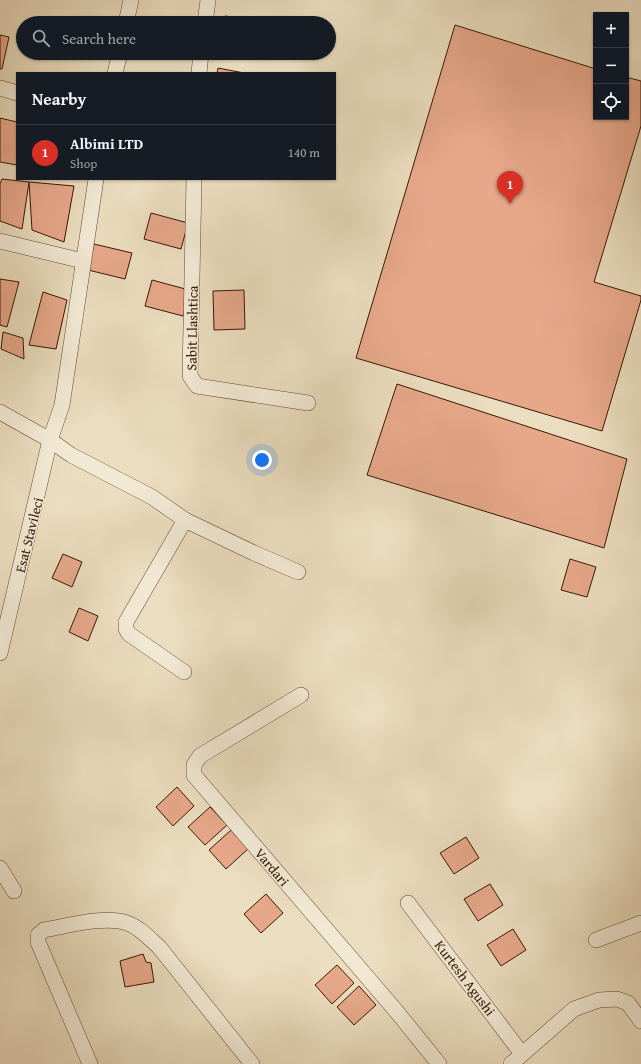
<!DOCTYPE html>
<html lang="en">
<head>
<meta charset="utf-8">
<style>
	:root { --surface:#171b24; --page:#20242c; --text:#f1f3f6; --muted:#9ea1a6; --line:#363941; --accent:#d93025 }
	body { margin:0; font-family:"Gentium Book Plus",serif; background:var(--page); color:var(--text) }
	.controls { position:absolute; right:12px; top:12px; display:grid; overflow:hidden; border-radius:0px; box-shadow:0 1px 3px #0004 }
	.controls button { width:36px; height:36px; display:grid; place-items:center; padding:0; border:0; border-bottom:1px solid var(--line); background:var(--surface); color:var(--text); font:20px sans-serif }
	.you { position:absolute; left:262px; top:460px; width:14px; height:14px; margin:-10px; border:3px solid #fff; border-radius:50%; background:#1a73e8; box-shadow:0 0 0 6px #1a73e833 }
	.badge { display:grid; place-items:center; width:26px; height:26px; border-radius:50%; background:var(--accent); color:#fff; font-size:13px; font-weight:700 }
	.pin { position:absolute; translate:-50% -33px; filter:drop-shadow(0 1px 2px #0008) }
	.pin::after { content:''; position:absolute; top:21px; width:14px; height:12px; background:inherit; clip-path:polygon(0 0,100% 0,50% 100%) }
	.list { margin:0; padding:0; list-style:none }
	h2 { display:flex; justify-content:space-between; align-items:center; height:52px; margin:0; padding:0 16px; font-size:17px }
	h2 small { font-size:13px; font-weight:400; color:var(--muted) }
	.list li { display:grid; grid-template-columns:26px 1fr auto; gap:12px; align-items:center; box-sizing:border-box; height:56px; padding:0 16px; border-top:1px solid var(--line) }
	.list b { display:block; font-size:15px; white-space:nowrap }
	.list p { margin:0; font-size:13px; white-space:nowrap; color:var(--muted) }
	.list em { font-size:13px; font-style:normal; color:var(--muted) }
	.icon { flex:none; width:22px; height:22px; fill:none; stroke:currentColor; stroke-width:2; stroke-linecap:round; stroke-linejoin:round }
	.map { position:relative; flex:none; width:641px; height:1064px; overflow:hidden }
	.search { position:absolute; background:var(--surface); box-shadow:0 1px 3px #0004; left:16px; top:16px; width:320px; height:44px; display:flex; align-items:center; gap:10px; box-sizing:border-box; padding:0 14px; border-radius:22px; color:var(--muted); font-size:15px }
	.panel { position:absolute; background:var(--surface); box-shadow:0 1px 3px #0004; left:16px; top:72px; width:320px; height:108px; border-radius:0px }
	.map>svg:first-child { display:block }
</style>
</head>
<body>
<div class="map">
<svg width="641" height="1064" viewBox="0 0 641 1064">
	<rect width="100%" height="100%" fill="#ebddbf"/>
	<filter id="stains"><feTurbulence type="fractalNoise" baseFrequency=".005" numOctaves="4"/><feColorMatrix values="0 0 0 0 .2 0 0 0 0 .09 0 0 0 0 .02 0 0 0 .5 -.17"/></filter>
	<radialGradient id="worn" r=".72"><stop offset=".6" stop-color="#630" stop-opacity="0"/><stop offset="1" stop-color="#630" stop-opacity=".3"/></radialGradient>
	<g fill="#e7a88a" stroke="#371803">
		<polygon points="225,16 274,23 228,23"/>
		<polygon points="455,25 596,69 596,117 626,117 626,77 641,81 641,126 594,282 641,296 641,300 602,431 356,358"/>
		<polygon points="0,35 9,37 2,69 0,69"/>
		<polygon points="218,68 244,73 217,73"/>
		<polygon points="0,118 17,122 17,165 0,162"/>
		<polygon points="2,179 29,182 22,229 0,221 0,184"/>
		<polygon points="29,182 74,186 64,242 32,230"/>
		<polygon points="151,213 188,223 181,249 144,239"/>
		<polygon points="94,244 132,253 125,279 88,270"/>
		<polygon points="0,279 19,282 7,327 0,325"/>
		<polygon points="152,280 189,290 183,316 145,306"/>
		<polygon points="244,290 245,329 214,330 213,291"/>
		<polygon points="43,292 67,300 56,349 29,345"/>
		<polygon points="3,332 23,338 24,359 1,349"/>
		<polygon points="397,384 627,459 604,548 367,475"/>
		<polygon points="63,554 82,562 72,587 52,578"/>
		<polygon points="570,559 596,567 587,597 561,590"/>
		<polygon points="79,608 98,616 88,641 69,632"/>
		<polygon points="177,787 194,806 173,826 156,807"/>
		<polygon points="210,807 227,825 205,845 188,827"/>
		<polygon points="231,830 248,849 226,869 209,850"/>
		<polygon points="466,837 479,858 454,874 440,853"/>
		<polygon points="490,884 503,905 478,921 464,899"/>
		<polygon points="266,894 283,913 261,933 244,914"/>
		<polygon points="513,929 526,950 501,966 487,945"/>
		<polygon points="143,954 146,962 151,963 154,982 125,987 120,961"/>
		<polygon points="337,965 354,983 332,1004 315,985"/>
		<polygon points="359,986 376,1005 354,1025 337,1007"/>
	</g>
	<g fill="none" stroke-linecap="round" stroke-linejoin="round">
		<defs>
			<g id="street">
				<polyline points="126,23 131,0"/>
				<polyline points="205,23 208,0"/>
				<polyline points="115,73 120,53"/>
				<polyline points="199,73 201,53"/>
				<polyline points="0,88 17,93"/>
				<polyline points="194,179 190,376 197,386 308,403"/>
				<polyline points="0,241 83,261"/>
				<polyline points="0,412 50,440 71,455 152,497 185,520 254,553 298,572"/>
				<polyline points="0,653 50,440 62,405 96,179"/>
				<polyline points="184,672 129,634 126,629 126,622 185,520"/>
				<polyline points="301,695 200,756 194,765 194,775 397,1012 439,1064"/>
				<polyline points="0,868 14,891"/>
				<polyline points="408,903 522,1054"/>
				<polyline points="596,940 641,923"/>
				<path d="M 90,1064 L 38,942 L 38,935 L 44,930 C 67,926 105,915 127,923 C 139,927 149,938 159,947 L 252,1064"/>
				<polyline points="511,1064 574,1009 599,1000 617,999 628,1003 641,1021"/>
			</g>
		</defs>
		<use href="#street" stroke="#644932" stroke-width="16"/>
		<use href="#street" stroke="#f2e9d5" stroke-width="15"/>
	</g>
	<g text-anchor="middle" stroke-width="3" stroke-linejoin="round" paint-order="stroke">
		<g font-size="14" fill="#371803" stroke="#f2e9d5">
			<text transform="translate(192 328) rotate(-89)" y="5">Sabit Llashtica</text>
			<text transform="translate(29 535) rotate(-76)" y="5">Esat Stavileci</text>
			<text transform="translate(272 867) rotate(50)" y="5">Vardari</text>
			<text transform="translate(465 978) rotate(53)" y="5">Kurtesh Agushi</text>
		</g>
	</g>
	<rect width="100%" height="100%" filter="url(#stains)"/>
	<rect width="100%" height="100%" fill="url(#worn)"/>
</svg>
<div class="controls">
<button>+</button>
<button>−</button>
<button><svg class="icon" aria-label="locate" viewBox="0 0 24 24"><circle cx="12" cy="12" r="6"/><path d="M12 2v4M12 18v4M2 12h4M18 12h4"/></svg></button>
</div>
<div class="you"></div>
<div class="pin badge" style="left:510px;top:204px">1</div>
<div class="search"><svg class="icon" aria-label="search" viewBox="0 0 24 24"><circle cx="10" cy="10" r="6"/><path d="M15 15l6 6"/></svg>Search here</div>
<section class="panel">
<h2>Nearby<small></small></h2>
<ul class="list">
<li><span class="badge">1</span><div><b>Albimi LTD</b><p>Shop</p></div><em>140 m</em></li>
</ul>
</section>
</div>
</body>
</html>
